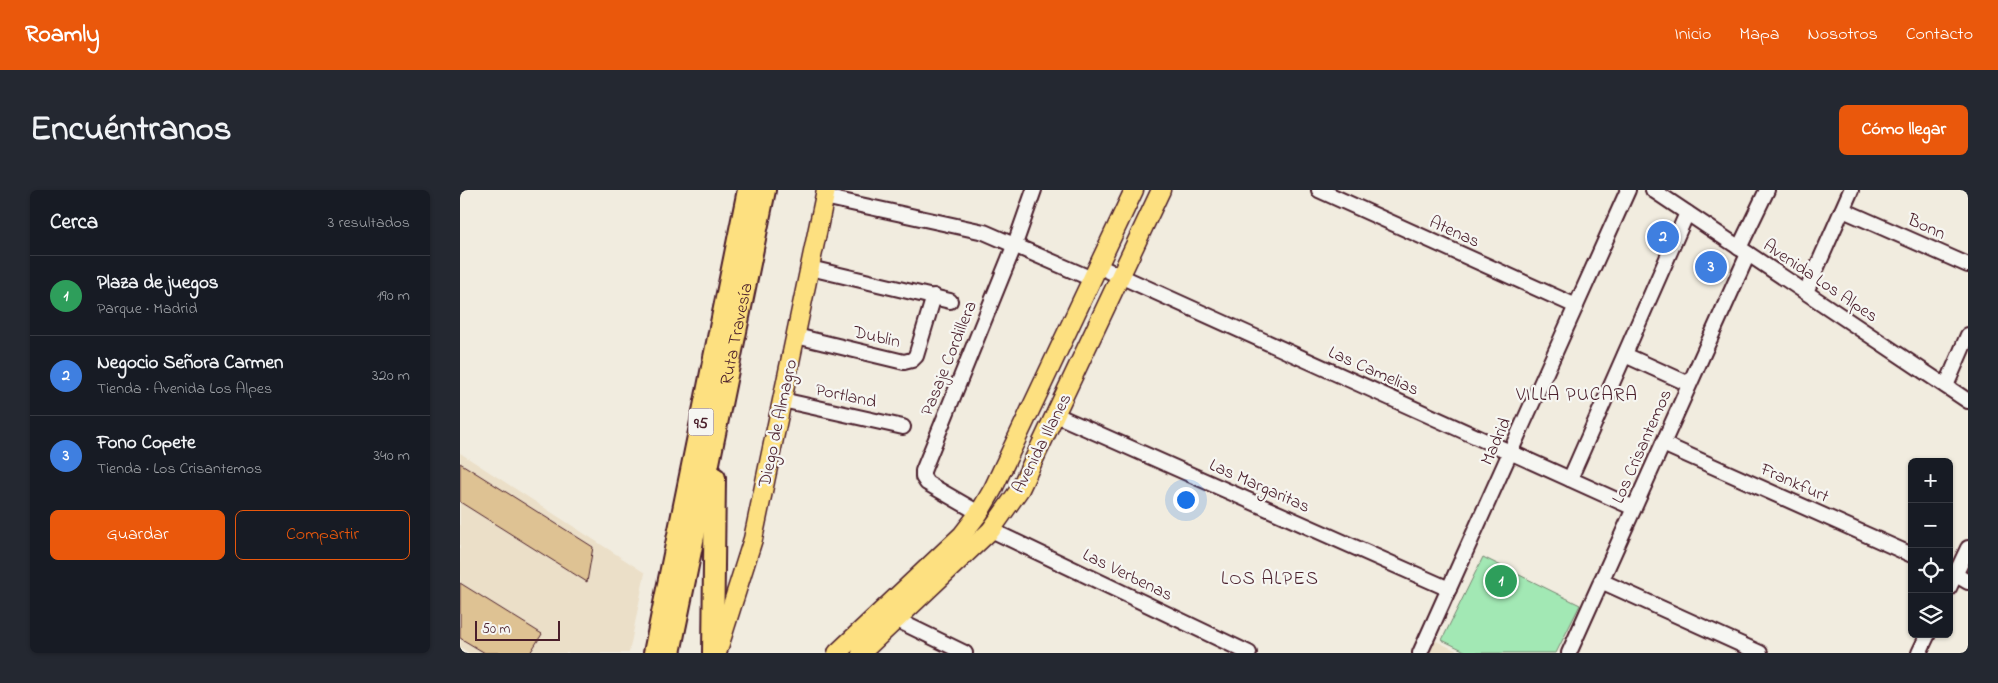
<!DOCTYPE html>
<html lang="es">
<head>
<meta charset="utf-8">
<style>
	:root { --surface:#171b24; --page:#242831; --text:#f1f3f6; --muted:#9ea1a6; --line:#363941; --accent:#ea580c }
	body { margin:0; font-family:"Indie Flower",sans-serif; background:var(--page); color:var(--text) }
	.controls { position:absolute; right:15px; bottom:15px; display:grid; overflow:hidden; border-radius:8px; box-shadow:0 1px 4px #0004 }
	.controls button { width:45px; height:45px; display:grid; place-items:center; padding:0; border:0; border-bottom:1px solid var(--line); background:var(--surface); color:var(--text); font:25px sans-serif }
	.scale { position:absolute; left:15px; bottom:12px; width:85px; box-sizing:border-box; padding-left:5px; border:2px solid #4a1f2b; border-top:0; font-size:14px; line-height:18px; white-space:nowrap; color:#4a1f2b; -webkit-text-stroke:4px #f6f6f2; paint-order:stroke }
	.you { position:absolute; left:725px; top:309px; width:18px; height:18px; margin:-12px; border:4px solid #fff; border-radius:50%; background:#1a73e8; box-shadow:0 0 0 8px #1a73e833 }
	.badge { display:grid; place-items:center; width:32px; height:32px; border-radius:50%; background:var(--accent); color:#fff; font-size:16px; font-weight:700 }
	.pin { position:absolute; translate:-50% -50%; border:2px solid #fff; box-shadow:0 1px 5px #0006 }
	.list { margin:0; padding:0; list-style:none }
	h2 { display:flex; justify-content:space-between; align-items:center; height:65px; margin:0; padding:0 20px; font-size:21px }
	h2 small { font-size:16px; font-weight:400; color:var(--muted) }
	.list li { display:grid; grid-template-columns:32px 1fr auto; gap:15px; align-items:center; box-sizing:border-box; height:80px; padding:0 20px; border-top:1px solid var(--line) }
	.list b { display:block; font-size:19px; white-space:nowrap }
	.list p { margin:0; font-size:16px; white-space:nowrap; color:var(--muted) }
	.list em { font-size:16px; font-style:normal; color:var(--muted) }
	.actions { display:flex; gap:10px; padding:15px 20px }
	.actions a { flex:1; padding:11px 0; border:1px solid var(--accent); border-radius:8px; text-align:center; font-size:18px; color:var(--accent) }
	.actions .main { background:var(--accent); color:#fff }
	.icon { flex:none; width:28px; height:28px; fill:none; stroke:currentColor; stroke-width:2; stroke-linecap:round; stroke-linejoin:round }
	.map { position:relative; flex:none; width:1508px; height:463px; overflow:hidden; border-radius:8px }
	header { display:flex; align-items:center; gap:30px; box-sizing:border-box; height:70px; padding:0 25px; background:var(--accent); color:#fff }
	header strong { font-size:24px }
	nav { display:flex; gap:28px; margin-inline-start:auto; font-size:18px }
	.intro { display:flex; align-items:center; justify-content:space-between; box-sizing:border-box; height:120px; padding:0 30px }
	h1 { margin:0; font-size:35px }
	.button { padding:12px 22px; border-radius:8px; background:var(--accent); color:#fff; font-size:18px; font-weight:700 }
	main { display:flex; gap:30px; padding:0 30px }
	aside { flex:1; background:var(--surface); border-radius:8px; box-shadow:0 1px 4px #0004 }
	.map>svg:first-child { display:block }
</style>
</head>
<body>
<header>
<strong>Roamly</strong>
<nav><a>Inicio</a><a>Mapa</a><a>Nosotros</a><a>Contacto</a></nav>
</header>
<div class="intro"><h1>Encuéntranos</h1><a class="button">Cómo llegar</a></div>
<main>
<aside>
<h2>Cerca<small>3 resultados</small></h2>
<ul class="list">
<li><span class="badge" style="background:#2e9e5b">1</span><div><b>Plaza de juegos</b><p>Parque · Madrid</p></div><em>190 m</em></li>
<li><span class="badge" style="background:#3f7fe0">2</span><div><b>Negocio Señora Carmen</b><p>Tienda · Avenida Los Alpes</p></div><em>320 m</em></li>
<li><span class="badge" style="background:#3f7fe0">3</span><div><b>Fono Copete</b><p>Tienda · Los Crisantemos</p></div><em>340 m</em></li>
</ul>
<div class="actions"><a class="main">Guardar</a><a>Compartir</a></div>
</aside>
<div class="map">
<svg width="1508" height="463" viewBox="0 0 1508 463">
	<rect width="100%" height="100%" fill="#f1ecdf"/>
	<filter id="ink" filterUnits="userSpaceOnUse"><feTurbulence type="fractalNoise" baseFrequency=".02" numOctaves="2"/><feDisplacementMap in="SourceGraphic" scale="10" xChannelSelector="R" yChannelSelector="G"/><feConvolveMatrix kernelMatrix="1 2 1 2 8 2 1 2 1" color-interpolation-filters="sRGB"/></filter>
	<g filter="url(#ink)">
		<g fill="#ebdfc8">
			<polygon points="0,263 185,383 169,463 9,463 0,457"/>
			<polygon points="974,450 1001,463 968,463"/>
		</g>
		<polygon fill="#a2e8b4" stroke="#768470" points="1023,367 1120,415 1096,463 1009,463 982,450"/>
		<g fill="#dec293" stroke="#4a1f2b">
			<polygon points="1198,39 1213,45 1208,55 1193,48"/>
			<polygon points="1244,67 1263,77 1257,88 1239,78"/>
			<polygon points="0,273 133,357 127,392 0,312"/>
			<polygon points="0,393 82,444 70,463 25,463 0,448"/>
		</g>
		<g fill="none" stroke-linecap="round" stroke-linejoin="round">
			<defs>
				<g id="minor">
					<polyline points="859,0 1116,116"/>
					<polyline points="1193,0 1508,211"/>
					<polyline points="364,7 524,42 632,89"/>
					<polyline points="1383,20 1508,75"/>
					<polyline points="1279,58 1307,0"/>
					<polyline points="638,76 1174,318"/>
					<polyline points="350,78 490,111"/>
					<polyline points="1346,102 1391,0"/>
					<polyline points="336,146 444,172 452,170 456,166 474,106"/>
					<polyline points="1165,165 1229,194"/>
					<polyline points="1486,196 1508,145"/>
					<polyline points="322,210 443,237"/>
					<polyline points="596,225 989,399"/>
					<polyline points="1203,254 1452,365"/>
					<polyline points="1110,289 1227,23"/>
					<polyline points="519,323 467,293 463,287 463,281 555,54 574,0"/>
					<polyline points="531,340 789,463"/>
					<polyline points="1489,381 1508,392"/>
					<polyline points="1141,391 1300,463"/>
					<polyline points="1489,398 1508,358"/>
					<polyline points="437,430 505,463"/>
					<polyline points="960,463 1168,0"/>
					<polyline points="1109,463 1288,64"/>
					<polyline points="1459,463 1468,444"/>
				</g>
				<g id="major">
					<polyline points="257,463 293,349 366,0"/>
					<polyline points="377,463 502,345 519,323 533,299 674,0"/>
					<polyline points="401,463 531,340 560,299 701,0"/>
				</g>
				<g id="highway">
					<polyline points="194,463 288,0"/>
					<path id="s1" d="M 210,463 L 305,0"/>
					<polyline points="253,463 255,288"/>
				</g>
			</defs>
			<use href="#minor" stroke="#4a1f2b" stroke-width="18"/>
			<use href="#major" stroke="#4a1f2b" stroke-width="21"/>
			<use href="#highway" stroke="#4a1f2b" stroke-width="24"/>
			<use href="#minor" stroke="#f6f6f2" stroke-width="14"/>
			<use href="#major" stroke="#fde080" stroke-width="18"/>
			<use href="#highway" stroke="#fde080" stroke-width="20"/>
		</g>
	</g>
	<g text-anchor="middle" stroke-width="4.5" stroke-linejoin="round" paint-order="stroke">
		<rect fill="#f6f6f2" stroke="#7e6067" stroke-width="1" x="228.5" y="218.5" width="25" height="27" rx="4"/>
		<g font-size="16" font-weight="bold" fill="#4a1f2b">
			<text x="241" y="238">95</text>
		</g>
		<g font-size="18" fill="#4a1f2b" stroke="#f6f6f2">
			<text transform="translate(1467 36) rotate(24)" y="6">Bonn</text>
			<text transform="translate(995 41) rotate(24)" y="6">Atenas</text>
			<text transform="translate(1361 90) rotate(34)" y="6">Avenida Los Alpes</text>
			<text dy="6" stroke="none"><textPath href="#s1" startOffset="326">Ruta Travesía</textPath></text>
			<text transform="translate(417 146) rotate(13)" y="6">Dublin</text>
			<text transform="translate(488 168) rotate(-68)" y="6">Pasaje Cordillera</text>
			<text transform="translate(914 180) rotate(24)" y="6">Las Camelias</text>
			<text transform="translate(386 205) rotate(12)" y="6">Portland</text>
			<text transform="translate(317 233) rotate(-78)" y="6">Diego de Almagro</text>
			<text transform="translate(1035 251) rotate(-66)" y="6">Madrid</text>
			<text transform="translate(581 253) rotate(-63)" y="6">Avenida Illanes</text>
			<text transform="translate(1181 256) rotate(-66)" y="6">Los Crisantemos</text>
			<text transform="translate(1335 292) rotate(24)" y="6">Frankfurt</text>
			<text transform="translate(800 295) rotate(24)" y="6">Las Margaritas</text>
			<text transform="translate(668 384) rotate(26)" y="6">Las Verbenas</text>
		</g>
		<g font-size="19" letter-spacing="1" fill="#4a1f2b" stroke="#f6f6f2">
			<text x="1117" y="210">VILLA PUCARA</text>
			<text x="810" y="394">LOS ALPES</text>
		</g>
	</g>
</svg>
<div class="controls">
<button>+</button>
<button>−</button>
<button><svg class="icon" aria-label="locate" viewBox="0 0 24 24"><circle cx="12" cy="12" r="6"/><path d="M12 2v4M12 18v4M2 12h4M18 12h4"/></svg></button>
<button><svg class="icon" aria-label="layers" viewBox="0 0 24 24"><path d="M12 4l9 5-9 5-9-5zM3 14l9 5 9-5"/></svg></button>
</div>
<div class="scale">50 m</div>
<div class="you"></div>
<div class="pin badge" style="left:1041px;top:391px;background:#2e9e5b">1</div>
<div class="pin badge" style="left:1203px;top:47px;background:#3f7fe0">2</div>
<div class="pin badge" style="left:1251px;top:77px;background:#3f7fe0">3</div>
</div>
</main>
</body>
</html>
